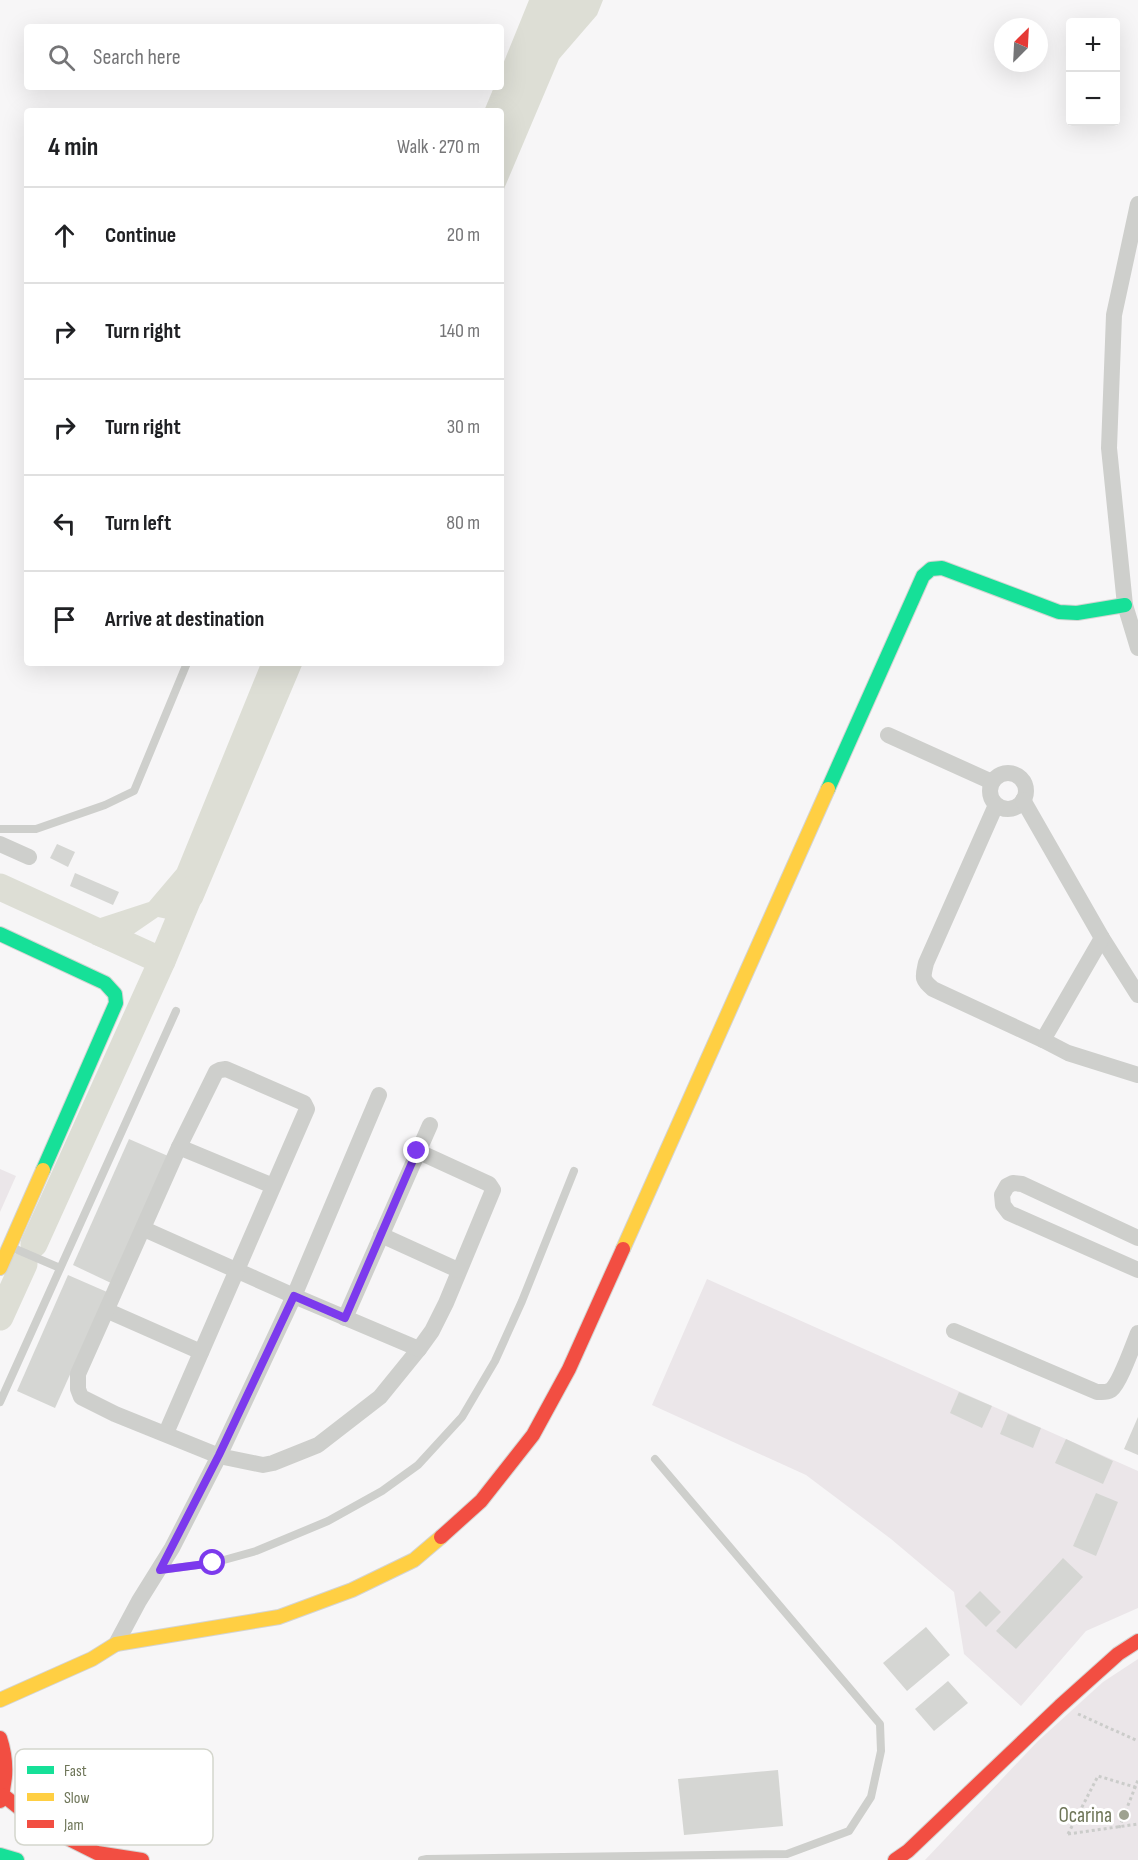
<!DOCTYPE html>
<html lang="en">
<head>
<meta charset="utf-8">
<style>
	:root { --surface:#fff; --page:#f6f6f6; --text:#202124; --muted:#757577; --line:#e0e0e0 }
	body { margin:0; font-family:"Sofia Sans Condensed",sans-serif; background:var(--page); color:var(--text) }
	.controls { position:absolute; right:18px; top:18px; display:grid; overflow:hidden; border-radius:6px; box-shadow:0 6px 24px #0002 }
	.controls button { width:54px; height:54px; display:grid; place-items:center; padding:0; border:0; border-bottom:2px solid var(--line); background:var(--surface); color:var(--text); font:30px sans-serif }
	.compass { position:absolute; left:994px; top:18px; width:54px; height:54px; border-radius:50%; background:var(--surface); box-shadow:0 6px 24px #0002; rotate:24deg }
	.stop { position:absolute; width:18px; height:18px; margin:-14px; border:4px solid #7c3aed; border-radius:50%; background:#fff }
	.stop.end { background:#7c3aed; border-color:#fff; box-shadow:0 2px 6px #0008 }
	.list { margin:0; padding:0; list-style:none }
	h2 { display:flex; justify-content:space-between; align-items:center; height:78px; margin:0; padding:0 24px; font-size:26px }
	h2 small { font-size:20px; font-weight:400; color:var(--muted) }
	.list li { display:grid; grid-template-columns:39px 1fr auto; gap:18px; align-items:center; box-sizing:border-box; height:96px; padding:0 24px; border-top:2px solid var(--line) }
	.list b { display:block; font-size:22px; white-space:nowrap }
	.list em { font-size:20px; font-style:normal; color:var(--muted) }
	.icon { flex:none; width:33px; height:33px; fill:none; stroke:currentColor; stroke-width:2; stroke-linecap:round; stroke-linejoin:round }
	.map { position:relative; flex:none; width:1138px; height:1860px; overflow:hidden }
	.search { position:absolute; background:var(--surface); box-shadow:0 6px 24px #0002; left:24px; top:24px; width:480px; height:66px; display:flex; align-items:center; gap:15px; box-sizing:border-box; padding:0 21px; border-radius:6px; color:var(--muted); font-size:22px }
	.panel { position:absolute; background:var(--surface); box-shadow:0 6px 24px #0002; left:24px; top:108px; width:480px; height:558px; border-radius:6px }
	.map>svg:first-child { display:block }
</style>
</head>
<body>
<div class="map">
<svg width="1138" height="1860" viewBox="0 0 1138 1860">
	<rect width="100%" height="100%" fill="#f7f6f7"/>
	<g fill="#ebe6e9">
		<polygon points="0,1169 16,1176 0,1212"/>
		<polygon points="707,1279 1138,1471 1138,1608 1086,1631 1021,1706 964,1654 954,1592 891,1539 806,1475 652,1405"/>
		<polygon points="1138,1659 1138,1860 925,1860 1038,1741 1103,1682"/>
	</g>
	<g fill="#ddded5">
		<polygon points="529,0 603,0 597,15 559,59 501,196 501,111 484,111 494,87 501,87 501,69"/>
		<polygon points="261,663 303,663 202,902 186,923 158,917 126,939 119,955 92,944 100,918 149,902 177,869"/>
	</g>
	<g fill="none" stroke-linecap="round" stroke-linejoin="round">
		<g stroke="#ddded5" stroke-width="27">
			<polyline points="0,887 162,961"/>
			<polyline points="34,1244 162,961 192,889"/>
			<polyline points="0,1317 24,1264"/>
		</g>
	</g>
	<g fill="#d5d6d3">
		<polygon points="57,844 75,852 68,867 50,858"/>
		<polygon points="75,873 119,892 113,905 70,886"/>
		<polygon points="129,1139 168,1156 111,1283 73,1265"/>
		<polygon points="68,1275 107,1292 55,1408 17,1391"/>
		<polygon points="959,1392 992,1406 982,1428 950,1413"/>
		<polygon points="1008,1414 1041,1428 1033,1448 1000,1434"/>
		<polygon points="1138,1417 1138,1455 1124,1449"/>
		<polygon points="1066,1439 1113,1461 1103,1484 1055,1463"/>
		<polygon points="1096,1493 1118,1502 1096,1556 1073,1546"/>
		<polygon points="1063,1558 1083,1577 1016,1649 996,1631"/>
		<polygon points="980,1591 1001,1612 986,1627 965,1606"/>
		<polygon points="926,1627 950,1655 907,1691 883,1663"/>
		<polygon points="948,1681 968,1703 934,1731 915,1709"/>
		<polygon points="778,1770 783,1826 684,1835 678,1779"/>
	</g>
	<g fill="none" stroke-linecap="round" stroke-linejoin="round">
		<defs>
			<g id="fast">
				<polyline points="828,789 923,576 931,569 942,568 1059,612 1077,613 1125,605"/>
				<polyline points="0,934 105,983 115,994 116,1003 43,1170"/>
				<polyline points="0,1855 17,1860"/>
			</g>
			<g id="slow">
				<polyline points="623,1249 828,789"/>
				<polyline points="0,1268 43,1170"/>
				<polyline points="0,1700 92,1659 116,1644 279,1617 352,1590 414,1560 441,1537"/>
			</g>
			<g id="jam">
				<polyline points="441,1537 481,1501 533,1435 569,1369 623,1249"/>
				<path d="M 0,1738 C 7,1759 7,1780 0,1801"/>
				<polyline points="3,1795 39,1824 97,1853 142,1860"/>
				<polyline points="895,1860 908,1851 1060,1706 1118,1654 1138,1641"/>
			</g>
		</defs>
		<use href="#fast" stroke="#d4d4d2" stroke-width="16"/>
		<use href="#slow" stroke="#d4d4d2" stroke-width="16"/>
		<use href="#jam" stroke="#d4d4d2" stroke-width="16"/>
		<g stroke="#cbccca" stroke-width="3" stroke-dasharray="3 3" stroke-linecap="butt">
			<polyline points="1078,1714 1138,1741"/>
			<polyline points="1119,1828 1138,1780"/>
			<polyline points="1068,1834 1098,1776 1138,1788"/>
			<polyline points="1068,1834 1138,1824"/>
		</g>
		<g stroke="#cecfcc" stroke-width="8">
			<polyline points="0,829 36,829 105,805 134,791 187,663"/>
			<polyline points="11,1247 60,1268"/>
			<polyline points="0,1402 176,1011"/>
			<polyline points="160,1570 213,1563 256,1551 328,1521 382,1491 418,1465 462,1417 495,1361 522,1301 574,1171"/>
			<polyline points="422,1860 427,1859 787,1854 849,1831 871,1797 881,1751 880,1724 655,1459"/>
		</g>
		<g stroke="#cecfcc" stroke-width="16">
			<polyline points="1138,204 1114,315 1109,448 1125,605 1138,648"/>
			<polyline points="888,735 992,782"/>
			<circle cx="1008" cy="791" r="18"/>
			<polyline points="1023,800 1102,938 1138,995"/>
			<path d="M 996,805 L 926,963 C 923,977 921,979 933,989 L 1043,1040"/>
			<polyline points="0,844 29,857"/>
			<polyline points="1102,938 1043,1040 1068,1053 1138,1075"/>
			<polyline points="379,1095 294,1296 219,1456 263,1465 273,1463 318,1445 380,1397 419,1349"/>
			<polyline points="179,1147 273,1186"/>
			<polyline points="144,1229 294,1296 419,1349 432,1331 446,1303 493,1190 489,1184 417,1151"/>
			<polyline points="381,1235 458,1270"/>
			<polyline points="1138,1238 1022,1184 1013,1183 1007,1186 1002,1195 1003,1205 1009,1213 1138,1270"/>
			<polyline points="108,1311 201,1352"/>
			<polyline points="345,1318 430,1125"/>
			<path d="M 954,1331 L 1097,1392 C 1102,1392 1106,1393 1111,1390 C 1120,1383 1133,1345 1138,1333"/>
			<polyline points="116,1644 139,1601 172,1548 219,1456 115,1414 81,1397 78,1389 78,1374 179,1147 216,1072 220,1070 226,1069 304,1103 307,1109 166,1433"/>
		</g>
		<use href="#fast" stroke="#16e098" stroke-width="14"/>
		<use href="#slow" stroke="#ffcf43" stroke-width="14"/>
		<use href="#jam" stroke="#f24e42" stroke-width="14"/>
	</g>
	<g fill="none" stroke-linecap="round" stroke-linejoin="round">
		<polyline stroke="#7c3aed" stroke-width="8" points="213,1563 160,1570 219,1455 294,1296 345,1318 417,1151"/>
	</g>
	<circle fill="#9ea290" stroke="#fff" stroke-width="2" cx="1124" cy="1815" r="6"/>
	<g text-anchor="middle" stroke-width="6" stroke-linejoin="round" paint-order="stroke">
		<g font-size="21" fill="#6e7558" stroke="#fff" text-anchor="end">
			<text x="1112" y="1822">Ocarina</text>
		</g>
	</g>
	<rect x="15" y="1749" width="198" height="96" rx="9" fill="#fff" stroke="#d4d6cd" stroke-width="1.5"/>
	<rect x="27" y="1766" width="27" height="8" fill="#16e098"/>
	<rect x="27" y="1793" width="27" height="8" fill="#ffcf43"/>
	<rect x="27" y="1820" width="27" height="8" fill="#f24e42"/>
	<g font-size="16" fill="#6e7558">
		<text x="64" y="1776">Fast</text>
		<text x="64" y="1803">Slow</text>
		<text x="64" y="1830">Jam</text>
	</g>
</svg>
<div class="controls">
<button>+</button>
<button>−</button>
</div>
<svg class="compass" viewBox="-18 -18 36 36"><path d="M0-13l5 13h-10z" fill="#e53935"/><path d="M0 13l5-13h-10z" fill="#757577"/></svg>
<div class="stop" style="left:213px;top:1563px"></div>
<div class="stop end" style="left:417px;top:1151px"></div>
<div class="search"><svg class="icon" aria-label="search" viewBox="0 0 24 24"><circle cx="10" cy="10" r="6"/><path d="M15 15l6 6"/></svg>Search here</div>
<section class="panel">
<h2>4 min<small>Walk · 270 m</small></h2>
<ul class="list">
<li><svg class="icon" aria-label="ahead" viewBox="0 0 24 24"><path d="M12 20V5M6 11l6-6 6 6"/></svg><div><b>Continue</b></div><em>20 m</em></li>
<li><svg class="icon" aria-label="right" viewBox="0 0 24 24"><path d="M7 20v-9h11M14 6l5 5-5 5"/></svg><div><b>Turn right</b></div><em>140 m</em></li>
<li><svg class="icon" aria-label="right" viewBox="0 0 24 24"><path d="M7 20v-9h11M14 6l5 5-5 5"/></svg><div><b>Turn right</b></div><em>30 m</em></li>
<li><svg class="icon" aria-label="left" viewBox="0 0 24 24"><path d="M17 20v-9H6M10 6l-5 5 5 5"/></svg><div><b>Turn left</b></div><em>80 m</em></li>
<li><svg class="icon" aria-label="arrive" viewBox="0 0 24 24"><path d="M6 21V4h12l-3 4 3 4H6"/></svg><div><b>Arrive at destination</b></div></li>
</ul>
</section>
</div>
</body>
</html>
